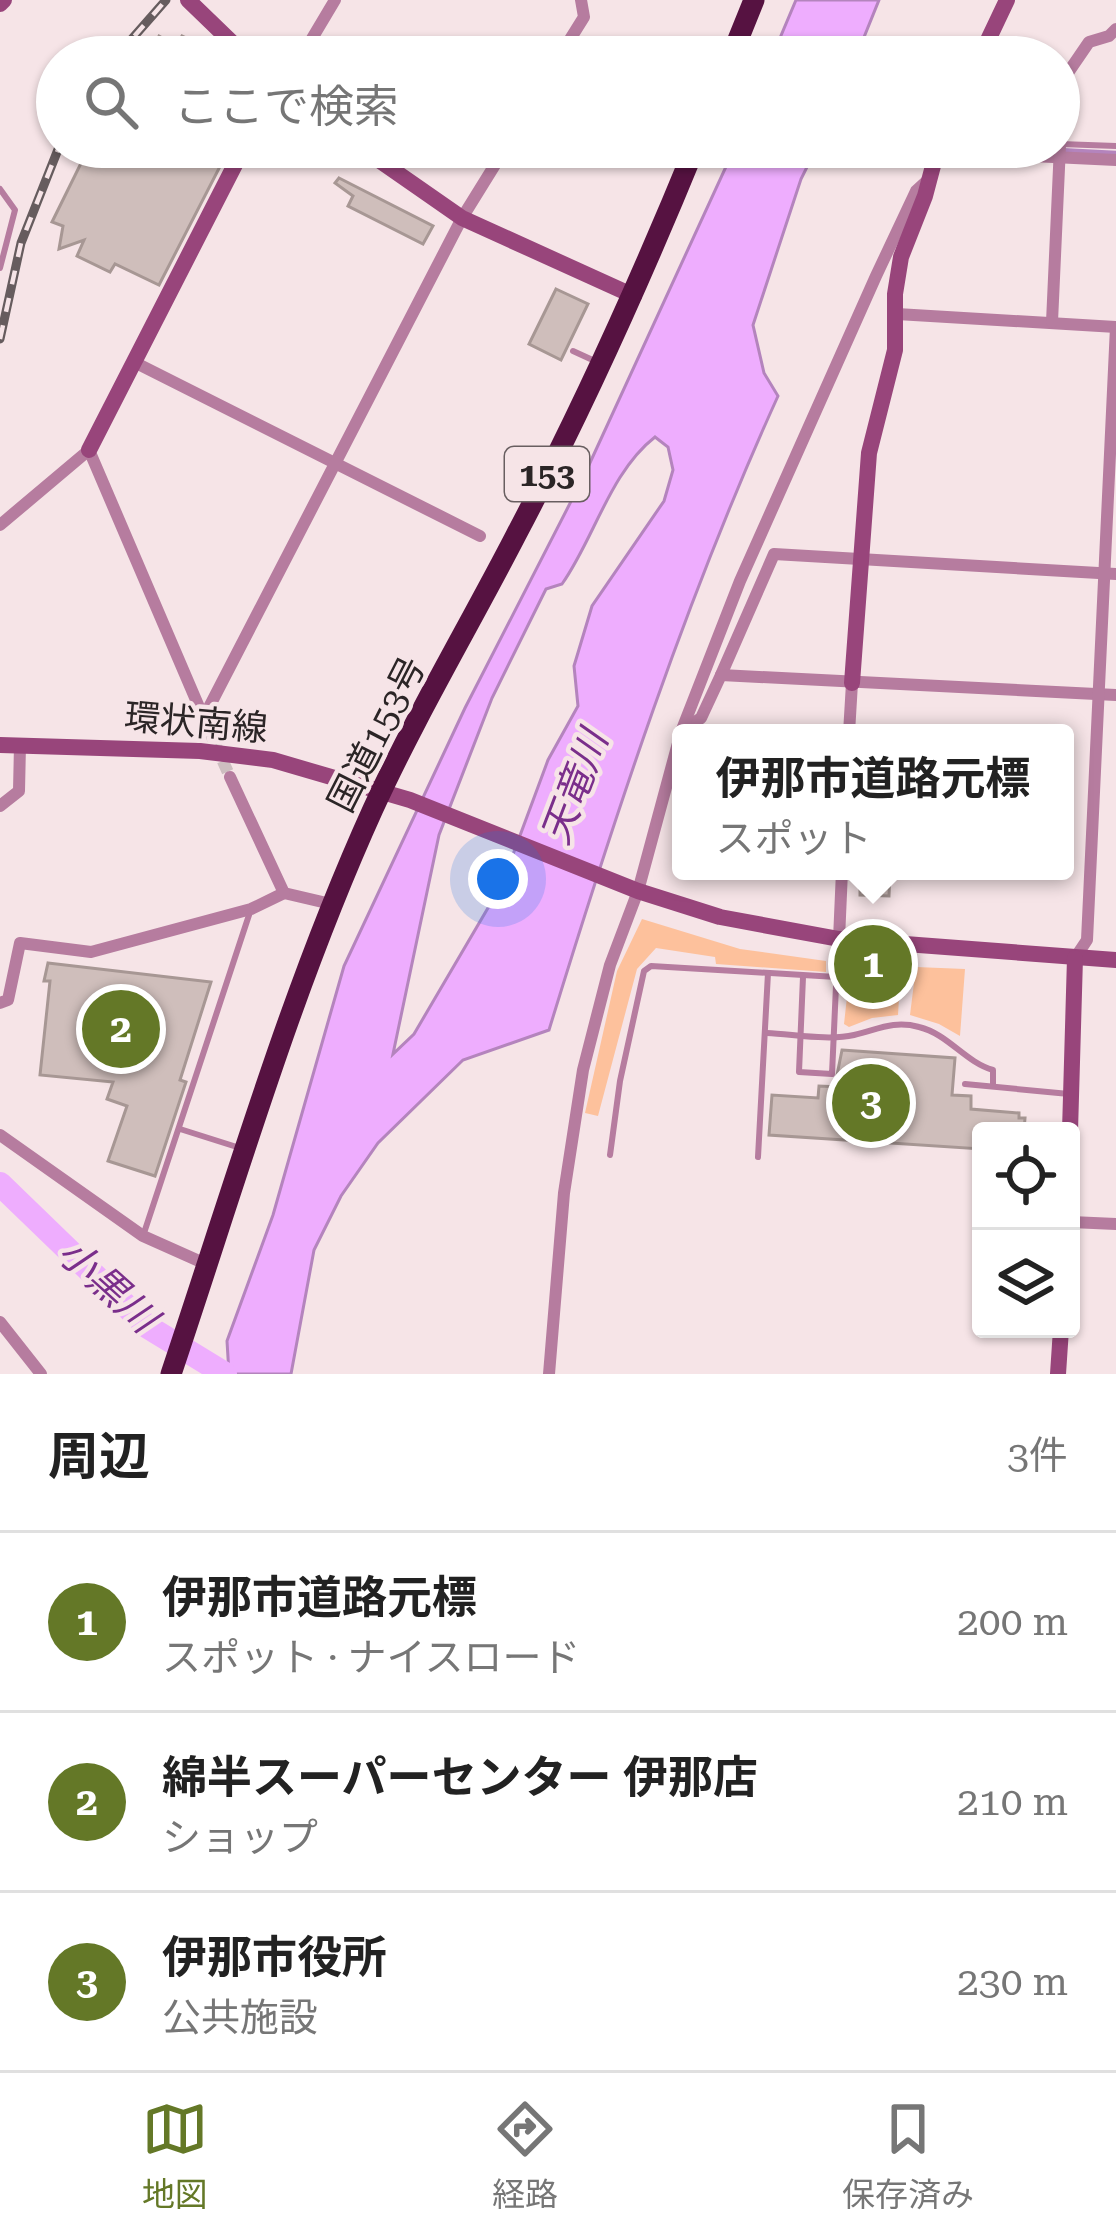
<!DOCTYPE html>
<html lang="ja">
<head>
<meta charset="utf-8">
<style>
	:root { --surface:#fff; --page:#f2f2f2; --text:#222; --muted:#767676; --line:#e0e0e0; --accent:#647827 }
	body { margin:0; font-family:"Roboto Serif","Noto Sans JP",serif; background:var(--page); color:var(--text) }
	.controls { position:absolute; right:36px; bottom:36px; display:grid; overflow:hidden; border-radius:12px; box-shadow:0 3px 9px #0004 }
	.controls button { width:108px; height:108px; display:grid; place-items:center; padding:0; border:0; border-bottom:3px solid var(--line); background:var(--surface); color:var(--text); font:60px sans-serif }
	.you { position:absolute; left:498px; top:879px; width:42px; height:42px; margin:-30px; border:9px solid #fff; border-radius:50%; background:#1a73e8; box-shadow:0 0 0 18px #1a73e833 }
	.badge { display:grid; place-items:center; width:78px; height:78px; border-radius:50%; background:var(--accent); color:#fff; font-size:39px; font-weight:700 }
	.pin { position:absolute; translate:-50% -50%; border:6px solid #fff; box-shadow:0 3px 12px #0006 }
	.popup { position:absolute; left:672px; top:724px; width:402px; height:156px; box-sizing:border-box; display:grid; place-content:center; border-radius:12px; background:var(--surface); filter:drop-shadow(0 3px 9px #0005); font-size:39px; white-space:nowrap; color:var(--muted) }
	.popup b { font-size:45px; color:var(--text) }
	.popup::after { content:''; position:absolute; left:50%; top:100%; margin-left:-24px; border:24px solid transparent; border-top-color:var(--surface) }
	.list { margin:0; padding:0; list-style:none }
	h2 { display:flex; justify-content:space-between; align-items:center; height:156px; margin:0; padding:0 48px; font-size:51px }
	h2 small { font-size:39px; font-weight:400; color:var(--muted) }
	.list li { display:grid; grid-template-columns:78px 1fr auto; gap:36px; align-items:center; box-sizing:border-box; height:180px; padding:0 48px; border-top:3px solid var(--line) }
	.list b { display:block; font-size:45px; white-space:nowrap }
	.list p { margin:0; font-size:39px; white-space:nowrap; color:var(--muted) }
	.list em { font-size:39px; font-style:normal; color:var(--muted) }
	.icon { flex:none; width:66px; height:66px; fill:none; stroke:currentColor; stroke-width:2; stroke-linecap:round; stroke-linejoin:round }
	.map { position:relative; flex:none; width:1116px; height:1374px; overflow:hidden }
	.search { position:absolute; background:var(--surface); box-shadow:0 3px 9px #0004; left:36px; right:36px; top:36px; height:132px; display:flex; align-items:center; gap:30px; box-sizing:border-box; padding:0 42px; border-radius:66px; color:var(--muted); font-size:45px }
	.sheet { height:696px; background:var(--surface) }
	nav { display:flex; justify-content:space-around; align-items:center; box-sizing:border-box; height:168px; border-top:3px solid var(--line); background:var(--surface); font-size:33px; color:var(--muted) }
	nav a { display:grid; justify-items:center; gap:6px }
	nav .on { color:var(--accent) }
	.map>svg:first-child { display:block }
</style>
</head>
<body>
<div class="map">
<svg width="1116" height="1374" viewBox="0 0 1116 1374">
	<rect width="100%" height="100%" fill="#f6e4e7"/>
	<g fill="#fdc19c">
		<polygon points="642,919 740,949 826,961 826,972 716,964 715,957 656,948 637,969 598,1116 585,1113 617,971"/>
		<polygon points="851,961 901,964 898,1015 872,1018 849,1027 844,1024"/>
		<polygon points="916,967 965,969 960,1036 939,1024 910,1015"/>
	</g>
	<g fill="#eeadfe" stroke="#b484bd" stroke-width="3" fill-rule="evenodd">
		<polygon points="796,0 879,0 856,57 772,57"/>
		<path d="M 735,147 L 817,147 L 801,179 L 753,325 L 764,373 L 778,396 C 685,601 615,815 549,1030 L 463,1060 L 378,1143 L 341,1196 L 314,1250 L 291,1374 L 229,1374 L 227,1341 L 273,1215 L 344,966 L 465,708 L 583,478 ZM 655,437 L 668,447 L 673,470 L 664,501 L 592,606 L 574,666 L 578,706 L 548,760 L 502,884 L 414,1034 L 393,1054 L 439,835 L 492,698 L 546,589 L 562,584 C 594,539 610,472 655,437 Z"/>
	</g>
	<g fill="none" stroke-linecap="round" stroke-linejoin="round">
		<polyline stroke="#b484bd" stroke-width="4.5" points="1002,147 1116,153"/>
		<polyline stroke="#eeadfe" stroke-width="24" points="0,1184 148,1327 225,1374"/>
	</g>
	<g fill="#cfbebb" stroke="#a79794" stroke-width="3">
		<polygon points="159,36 176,46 182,36 224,57 149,57"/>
		<polygon points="89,147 230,147 159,285 115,264 110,272 77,256 84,240 59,249 63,226 52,222"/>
		<polygon points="339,178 433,226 423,244 348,206 353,196 335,183"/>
		<polygon points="556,289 588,304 561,360 529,344"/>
		<polygon points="860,871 890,871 889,896 860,895"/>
		<polygon points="48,963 211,982 180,1080 186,1082 155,1176 108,1161 127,1106 107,1099 113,1082 40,1075 50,981 44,981"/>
		<polygon points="842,1050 955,1058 952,1095 971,1096 971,1109 1019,1113 1019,1118 1025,1118 1024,1131 981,1131 981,1149 769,1135 772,1095 818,1098 819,1086 842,1087 836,1080"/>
	</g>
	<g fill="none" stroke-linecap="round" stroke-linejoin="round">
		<polyline stroke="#cdbec0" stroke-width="12" stroke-dasharray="12 6" stroke-linecap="butt" points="208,728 230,777"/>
		<g stroke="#b67c9f" stroke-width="6">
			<polyline points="1060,144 1116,146"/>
			<polyline points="0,189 15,210 0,268"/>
			<polyline points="573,351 597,362"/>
			<polyline points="803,977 799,1072 832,1074 838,942"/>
			<path d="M 767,1033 C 793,1034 828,1041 854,1035 C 877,1030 893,1020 919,1027 C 948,1034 965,1062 993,1070 L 993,1086"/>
			<polyline points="965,1084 1069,1094"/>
			<polyline points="180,1129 240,1148"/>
			<polyline points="610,1155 620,1081 644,971 651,966 836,977"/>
			<polyline points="758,1157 768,973"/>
			<polyline points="144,1233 251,909"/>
		</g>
		<g stroke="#b67c9f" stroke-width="12">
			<polyline points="301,57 335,0"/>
			<polyline points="559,57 584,17 581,0"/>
			<polyline points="990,154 1116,160"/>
			<polyline points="897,314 1116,327"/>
			<polyline points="1052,322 1063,80 1089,42 1109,36 1116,29"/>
			<polyline points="134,362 480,536"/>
			<polyline points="0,525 89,450 208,728"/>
			<polyline points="721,675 774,554 1116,574"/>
			<polyline points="204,717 462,218 506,147"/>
			<polyline points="682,731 701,718 721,675 1116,695"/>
			<polyline points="849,733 852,683"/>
			<polyline points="230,777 284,893 331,904"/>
			<polyline points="0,806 19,791 20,745"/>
			<polyline points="839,939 842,871"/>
			<polyline points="1075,958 1087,940 1116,327"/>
			<polyline points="0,1003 8,1000 20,943 91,952 251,909 284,893"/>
			<polyline points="0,1135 143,1236 208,1265"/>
			<polyline points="1071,1222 1116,1224"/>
			<polyline points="0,1322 41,1374"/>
			<polyline points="549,1374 564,1193 583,1070 610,965 638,891 681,732 740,581 876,276 916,191 928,180"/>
		</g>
		<g stroke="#98457b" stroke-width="16">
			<polyline points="188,0 247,57"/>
			<polyline points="0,4 4,0"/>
			<polyline points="980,57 1007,0"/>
			<polyline points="360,147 462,218 634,296"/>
			<polyline points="89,450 244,147"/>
			<polyline points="852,683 869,453 895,350 895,294 901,257 925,196 938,147"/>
			<polyline points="0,745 200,751 273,760 410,800 638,891 720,917 839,939 1116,960"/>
			<polyline points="1070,1131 1075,958"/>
			<polyline points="1058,1374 1061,1329"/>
		</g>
		<g stroke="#561241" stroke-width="21">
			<polyline points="731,57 754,0"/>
			<path d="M 171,1374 C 235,1184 290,992 373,809 C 416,715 469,626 516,535 C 583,408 641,279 695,147"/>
		</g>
		<defs>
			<g id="rail">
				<polyline points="116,57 166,0"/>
				<polyline points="0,339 21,243 59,147"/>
			</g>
		</defs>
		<use href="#rail" stroke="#665c5e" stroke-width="9"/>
		<use href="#rail" stroke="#f6e4e7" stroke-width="4.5" stroke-dasharray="14" stroke-linecap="butt"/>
	</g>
	<g text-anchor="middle" stroke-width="9" stroke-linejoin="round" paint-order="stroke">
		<rect fill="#f6e4e7" stroke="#685e60" stroke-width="3" x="505" y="447" width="84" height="54" rx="9"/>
		<g font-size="33" font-weight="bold" fill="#2b2526">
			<text x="547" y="486">153</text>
		</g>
		<g font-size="36" fill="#2b2526" stroke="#f6e4e7">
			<text transform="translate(196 722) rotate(5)" y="13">環状南線</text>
			<text transform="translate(376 734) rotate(-63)" y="13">国道153号</text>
		</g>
		<g font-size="39" font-style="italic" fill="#7a2e8b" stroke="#f6e4e7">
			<text transform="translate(574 787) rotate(-69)" y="14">天竜川</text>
			<text transform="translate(108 1285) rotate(42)" y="14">小黒川</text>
		</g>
	</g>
</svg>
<div class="controls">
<button><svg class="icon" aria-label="locate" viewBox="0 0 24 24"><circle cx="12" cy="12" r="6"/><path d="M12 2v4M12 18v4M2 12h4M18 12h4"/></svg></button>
<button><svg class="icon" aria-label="layers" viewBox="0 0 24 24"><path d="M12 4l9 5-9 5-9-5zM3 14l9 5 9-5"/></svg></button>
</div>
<div class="you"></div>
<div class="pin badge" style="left:873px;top:964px">1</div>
<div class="popup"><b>伊那市道路元標</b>スポット</div>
<div class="pin badge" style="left:121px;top:1029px">2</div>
<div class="pin badge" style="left:871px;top:1103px">3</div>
<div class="search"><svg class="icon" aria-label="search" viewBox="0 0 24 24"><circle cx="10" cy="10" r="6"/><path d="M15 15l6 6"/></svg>ここで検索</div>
</div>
<section class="sheet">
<h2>周辺<small>3件</small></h2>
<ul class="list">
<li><span class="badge">1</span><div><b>伊那市道路元標</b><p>スポット · ナイスロード</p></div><em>200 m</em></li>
<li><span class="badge">2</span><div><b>綿半スーパーセンター 伊那店</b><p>ショップ</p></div><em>210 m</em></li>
<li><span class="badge">3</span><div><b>伊那市役所</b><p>公共施設</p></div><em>230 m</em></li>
</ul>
</section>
<nav>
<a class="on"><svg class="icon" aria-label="map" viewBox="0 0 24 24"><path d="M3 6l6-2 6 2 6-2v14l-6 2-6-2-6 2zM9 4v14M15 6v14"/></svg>地図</a>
<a><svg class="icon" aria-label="directions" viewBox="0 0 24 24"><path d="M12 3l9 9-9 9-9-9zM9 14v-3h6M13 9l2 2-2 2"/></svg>経路</a>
<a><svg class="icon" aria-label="saved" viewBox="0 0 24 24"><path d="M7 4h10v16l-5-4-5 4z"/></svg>保存済み</a>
</nav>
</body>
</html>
